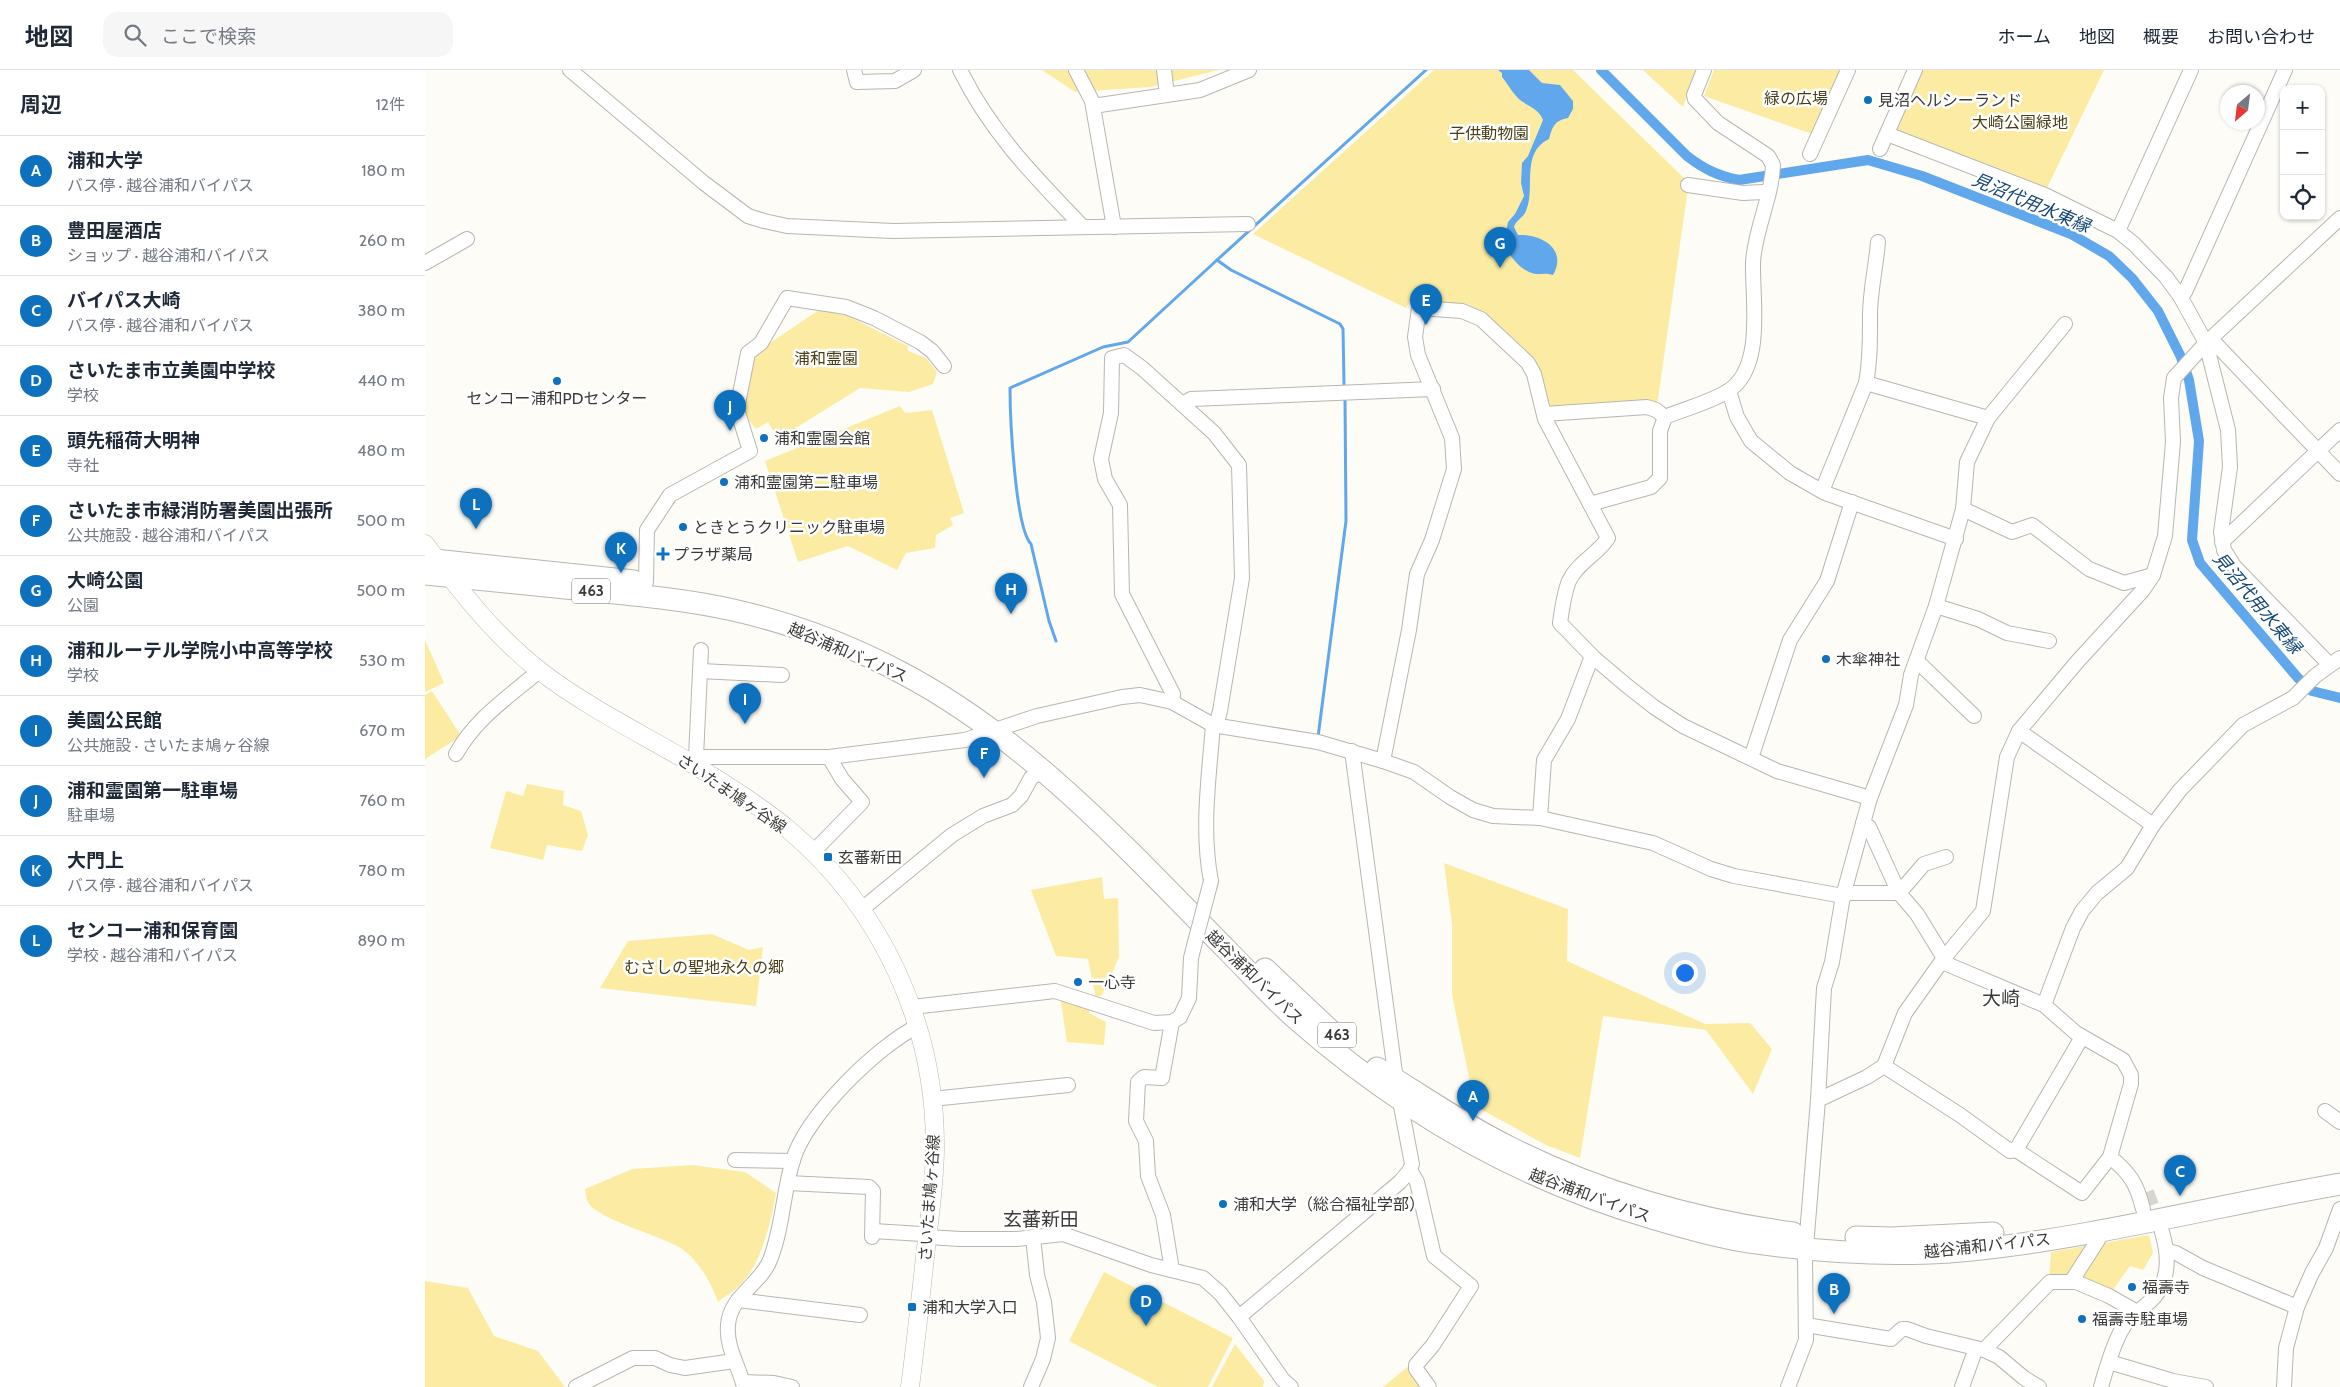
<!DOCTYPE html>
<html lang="ja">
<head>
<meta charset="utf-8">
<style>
	:root { --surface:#fff; --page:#f6f6f7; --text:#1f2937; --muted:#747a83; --line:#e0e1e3; --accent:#0e71bd }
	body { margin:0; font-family:Cabin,"Noto Sans JP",sans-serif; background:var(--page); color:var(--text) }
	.controls { position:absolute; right:15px; top:15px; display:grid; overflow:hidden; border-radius:10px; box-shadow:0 1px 4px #0004 }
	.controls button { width:45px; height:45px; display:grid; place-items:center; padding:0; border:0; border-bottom:1px solid var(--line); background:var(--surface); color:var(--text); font:25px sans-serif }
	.compass { position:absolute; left:1795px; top:15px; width:45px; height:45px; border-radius:50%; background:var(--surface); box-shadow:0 1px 4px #0004; rotate:208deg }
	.you { position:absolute; left:1259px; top:902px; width:18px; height:18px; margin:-12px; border:4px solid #fff; border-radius:50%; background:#1a73e8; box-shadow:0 0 0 8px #1a73e833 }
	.badge { display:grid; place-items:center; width:32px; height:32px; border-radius:50%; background:var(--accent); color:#fff; font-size:16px; font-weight:700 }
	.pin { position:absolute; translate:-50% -41px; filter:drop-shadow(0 1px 2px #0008) }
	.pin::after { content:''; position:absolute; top:26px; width:18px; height:15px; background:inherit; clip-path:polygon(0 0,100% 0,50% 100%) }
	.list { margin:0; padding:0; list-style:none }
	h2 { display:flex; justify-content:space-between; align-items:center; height:65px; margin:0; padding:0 20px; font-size:21px }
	h2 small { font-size:16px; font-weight:400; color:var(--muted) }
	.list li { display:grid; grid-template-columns:32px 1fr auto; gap:15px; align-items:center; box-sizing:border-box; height:70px; padding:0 20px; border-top:1px solid var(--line) }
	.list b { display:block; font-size:19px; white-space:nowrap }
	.list p { margin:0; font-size:16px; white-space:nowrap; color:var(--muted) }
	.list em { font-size:16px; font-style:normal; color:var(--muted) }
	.icon { flex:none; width:28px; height:28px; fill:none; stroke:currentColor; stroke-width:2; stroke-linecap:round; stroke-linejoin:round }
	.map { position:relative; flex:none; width:1915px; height:1317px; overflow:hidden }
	header { display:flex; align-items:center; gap:30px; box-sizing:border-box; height:70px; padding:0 25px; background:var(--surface); border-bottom:1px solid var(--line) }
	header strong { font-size:24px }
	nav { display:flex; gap:28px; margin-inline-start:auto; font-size:18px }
	.search { width:350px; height:45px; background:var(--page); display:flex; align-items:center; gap:12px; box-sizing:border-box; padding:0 18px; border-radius:15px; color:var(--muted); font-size:19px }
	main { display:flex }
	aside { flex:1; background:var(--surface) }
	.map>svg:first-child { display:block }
</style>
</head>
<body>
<header>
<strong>地図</strong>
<div class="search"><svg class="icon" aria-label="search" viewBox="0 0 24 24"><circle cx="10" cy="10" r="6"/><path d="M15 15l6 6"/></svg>ここで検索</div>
<nav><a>ホーム</a><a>地図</a><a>概要</a><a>お問い合わせ</a></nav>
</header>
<main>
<aside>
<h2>周辺<small>12件</small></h2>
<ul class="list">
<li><span class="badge">A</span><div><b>浦和大学</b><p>バス停 · 越谷浦和バイパス</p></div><em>180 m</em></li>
<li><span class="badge">B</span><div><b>豊田屋酒店</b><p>ショップ · 越谷浦和バイパス</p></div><em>260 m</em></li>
<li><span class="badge">C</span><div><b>バイパス大崎</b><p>バス停 · 越谷浦和バイパス</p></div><em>380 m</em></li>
<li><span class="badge">D</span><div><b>さいたま市立美園中学校</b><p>学校</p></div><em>440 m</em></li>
<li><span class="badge">E</span><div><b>頭先稲荷大明神</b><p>寺社</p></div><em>480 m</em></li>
<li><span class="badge">F</span><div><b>さいたま市緑消防署美園出張所</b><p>公共施設 · 越谷浦和バイパス</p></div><em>500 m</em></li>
<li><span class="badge">G</span><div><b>大崎公園</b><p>公園</p></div><em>500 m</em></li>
<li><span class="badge">H</span><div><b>浦和ルーテル学院小中高等学校</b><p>学校</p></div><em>530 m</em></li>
<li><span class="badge">I</span><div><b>美園公民館</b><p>公共施設 · さいたま鳩ヶ谷線</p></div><em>670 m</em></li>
<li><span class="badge">J</span><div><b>浦和霊園第一駐車場</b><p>駐車場</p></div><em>760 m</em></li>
<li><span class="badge">K</span><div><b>大門上</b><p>バス停 · 越谷浦和バイパス</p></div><em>780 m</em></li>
<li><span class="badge">L</span><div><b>センコー浦和保育園</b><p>学校 · 越谷浦和バイパス</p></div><em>890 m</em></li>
</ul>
</aside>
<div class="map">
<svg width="1915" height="1317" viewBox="0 0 1915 1317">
	<rect width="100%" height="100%" fill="#fdfcf6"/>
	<g fill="#fceca3">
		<polygon points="617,0 794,0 725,17 650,22"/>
		<polygon points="1009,0 1148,0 1262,111 1263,118 1232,336 1121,338 1111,302 1038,238 985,231 981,238 828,164"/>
		<polygon points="1218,0 1272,0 1258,37"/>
		<polygon points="1289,0 1415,0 1387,64 1279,26"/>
		<polygon points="1496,0 1679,0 1622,118 1469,59"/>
		<polygon points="394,240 421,245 483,276 483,281 501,288 512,302 508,314 484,322 435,318 353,369 343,352 331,359 316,341 327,285"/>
		<polygon points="475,336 480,343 507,340 539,443 525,448 528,455 511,465 510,478 481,483 472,500 423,476 373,492 340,391"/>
		<polygon points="0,570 19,613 0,622"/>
		<polygon points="7,621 36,666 0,689 0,625"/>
		<polygon points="102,714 139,721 138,735 156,741 163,765 157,781 122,775 118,790 65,778 81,721 98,726"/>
		<polygon points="1019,793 1143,839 1142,891 1280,954 1325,953 1347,979 1328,1024 1281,960 1178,946 1155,1088 1121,1075 1050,1036 1027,925 1027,854"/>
		<polygon points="677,807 679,829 693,828 694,887 677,925 671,929 663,889 631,886 606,820"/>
		<polygon points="287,864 324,880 338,877 331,936 175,918 203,871"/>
		<polygon points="635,926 664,934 664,943 681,952 679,975 642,972"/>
		<path d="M 267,1095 L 320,1102 L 351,1123 C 346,1152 337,1191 317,1213 C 311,1220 300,1226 293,1232 C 287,1214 273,1190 257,1179 C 235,1165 177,1151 164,1134 C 161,1130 161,1123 160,1119 L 207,1099 Z"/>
		<polygon points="1724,1165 1728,1183 1718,1200 1705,1196 1685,1224 1624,1208 1626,1182"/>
		<polygon points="679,1202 808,1268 783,1317 733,1317 644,1271"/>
		<polygon points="0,1211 43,1218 69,1266 113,1281 140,1317 0,1317"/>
		<polygon points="810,1274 839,1311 838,1317 787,1317"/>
		<polygon points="985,1295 998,1317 958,1317"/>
	</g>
	<path fill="#60a7eb" d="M 1073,0 L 1104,0 L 1117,13 L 1135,15 L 1148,31 L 1148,39 L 1143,48 C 1130,50 1127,57 1124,69 C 1095,83 1111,118 1101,141 C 1098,148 1091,150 1089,157 L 1093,165 C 1116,164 1143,179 1128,205 C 1122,203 1117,204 1111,204 C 1095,201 1087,188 1078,175 L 1083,152 L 1090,144 L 1099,126 L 1096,113 L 1097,93 L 1103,86 L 1118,50 C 1114,39 1103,36 1095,30 C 1088,24 1083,14 1077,7 L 1077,3 Z"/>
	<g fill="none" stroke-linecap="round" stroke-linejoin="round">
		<g stroke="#60a7eb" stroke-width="3">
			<polyline points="919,314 918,259 915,254 806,200 792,190 1001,0"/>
			<path d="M 631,571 L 624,551 L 606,474 C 590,458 585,345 585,318 L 678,277 L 703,272 L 792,190"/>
			<polyline points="893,667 921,451 920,328"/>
		</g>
		<path stroke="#60a7eb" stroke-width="10" d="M 1176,0 L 1262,86 C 1279,99 1293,106 1314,110 L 1443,90 L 1497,106 L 1646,164 L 1684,186 L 1707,208 L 1733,241 L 1756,287 L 1764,310 L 1774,371 L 1767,470 L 1775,493 L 1873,608 L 1887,621 L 1915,628"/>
		<polyline stroke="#d6d5d0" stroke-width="14" stroke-dasharray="14 7" stroke-linecap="butt" points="1722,1122 1735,1157"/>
		<defs>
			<g id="minor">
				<polyline points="145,0 279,113 323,146 339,151 362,156 468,161 823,154"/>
				<polyline points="429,0 432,12 470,11 489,0"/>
				<path d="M 535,0 C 566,63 610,107 658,157"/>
				<polyline points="651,0 667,31 689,157"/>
				<polyline points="739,0 742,25"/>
				<path d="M 1279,0 L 1269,25 L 1270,29 L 1293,53 L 1343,86 L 1348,95 C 1347,127 1330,159 1328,192 C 1327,229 1340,298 1303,321 C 1286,332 1259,339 1240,347 L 1235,361 L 1235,408 L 1226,417 L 1165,434 L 1183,468 C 1173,484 1152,493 1144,511 C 1139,523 1137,539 1135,553 L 1168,587 L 1201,615 L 1229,637 L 1258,656 L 1352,701 L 1445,728"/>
				<polyline points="1766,0 1693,161 1709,174 1741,207 1755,226 1781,273 1803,360 1805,397 1796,462 1799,480 1809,496 1905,595"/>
				<polyline points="668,36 775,20 824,0"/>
				<polyline points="1462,64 1620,125 1693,161"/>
				<polyline points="1455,79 1490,0"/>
				<polyline points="1385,84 1423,0"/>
				<polyline points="1263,115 1318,123 1338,122"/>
				<polyline points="0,193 42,169"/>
				<polyline points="1755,226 1760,222 1860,0"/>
				<polyline points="1786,269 1915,404"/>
				<polyline points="1441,313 1563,348"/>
				<polyline points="1304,321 1312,347 1326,371 1365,403 1400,423 1531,469"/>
				<polyline points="757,334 766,329 1008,319"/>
				<polyline points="1119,344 1222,337 1231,340 1240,347"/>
				<path d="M 1397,421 L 1441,313 C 1445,292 1445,272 1445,251 C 1444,225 1451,198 1453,172"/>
				<polyline points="1538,439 1542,392 1563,348 1640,254"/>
				<polyline points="1797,472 1915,360"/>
				<polyline points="221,512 222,460 245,425 325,381 312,339 323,283 336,273 362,228 421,237 449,248 495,272 507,281 519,296"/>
				<polyline points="1511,536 1553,549 1582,563 1624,571"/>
				<polyline points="1492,591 1549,646"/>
				<polyline points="275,601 357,605"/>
				<polyline points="747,632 748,624 697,524 695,435 680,409 676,389 686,343 687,288 699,285 717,298 789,363 814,395 817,508 795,641 791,656"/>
				<polyline points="1594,661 1728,755"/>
				<path d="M 31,684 C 49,651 79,630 108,606 L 113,600"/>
				<polyline points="271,687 404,687 540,670 612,646 697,627 715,625 747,632 788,655 893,672 958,691 989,702 1025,727 1048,740 1068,746 1115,748 1228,773 1286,799 1309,806 1418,826 1424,823 1474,823 1492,844 1519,888"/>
				<polyline points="1326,688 1365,570 1402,511 1427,432"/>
				<polyline points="958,691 984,560 992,504 1007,470 1029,399 1027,368 993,285 990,267 994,238 1037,241 1056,249 1103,293 1109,304 1120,349 1165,434"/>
				<polyline points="267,694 271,687 276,580"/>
				<polyline points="1115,748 1119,690 1143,649 1167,586"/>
				<polyline points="1438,753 1444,757 1474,823 1499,794 1521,787"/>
				<polyline points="388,782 437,732 417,709 404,687"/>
				<path d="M 786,811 C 776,760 784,707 788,655"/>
				<polyline points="437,839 527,765 558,746 587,735 596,726 606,708 618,700"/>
				<polyline points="1517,892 1619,935 1651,963 1698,990 1706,1005 1706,1014 1687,1080 1685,1087 1657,1123 1591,1080 1657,967"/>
				<polyline points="1619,935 1648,858 1657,841 1672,823 1702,798 1728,755 1755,720 1818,655 1868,628 1890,606 1915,588"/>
				<polyline points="487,937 630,921 729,953 747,952 755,947 764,928 766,888 770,872"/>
				<polyline points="1459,996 1535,1045 1585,1081 1591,1080"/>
				<polyline points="507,1029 643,1015"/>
				<polyline points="1393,1030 1399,918 1407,892 1418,826 1445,728 1481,635 1486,605 1511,536 1538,439 1587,462 1607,455 1664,499 1699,513 1728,505"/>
				<polyline points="1900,1041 1915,1052"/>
				<path d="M 1685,1087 C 1705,1103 1712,1114 1718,1139"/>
				<polyline points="310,1090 368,1091"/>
				<polyline points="985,1100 992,1112 1009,1186 1046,1216 1008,1275 991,1295 991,1299 1004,1317"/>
				<polyline points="363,1113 444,1117 448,1121 447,1167"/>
				<polyline points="448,1161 497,1164 503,1167 535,1169 592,1169 638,1164 726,1195 778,1208 795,1223 814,1247 858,1310 866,1317"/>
				<polyline points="1743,1181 1751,1183 1778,1198 1872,1237"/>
				<polyline points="747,1200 738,1145 723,1106 721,1071 711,1051 713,1012 719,1007 737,1008 747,952"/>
				<polyline points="1646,1212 1673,1170"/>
				<polyline points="313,1230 435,1245"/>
				<polyline points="814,1247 975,1112 985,1100 987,1094 971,1010 927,681"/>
				<polyline points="1381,1255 1466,1269 1477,1259 1482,1259 1501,1266 1559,1280 1574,1287 1599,1308 1614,1317"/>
				<polyline points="1559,1280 1625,1212 1651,1212 1684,1226 1712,1242"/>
				<polyline points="1684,1292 1748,1311 1781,1317"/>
				<polyline points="318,1312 349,1313 367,1317"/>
				<polyline points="151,1317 208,1288 230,1288 245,1295 260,1298 309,1291"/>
				<path d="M 319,1317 C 314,1296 301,1278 303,1255 C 305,1226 335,1215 345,1190 C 358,1157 358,1122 368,1090 C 381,1046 452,976 493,956"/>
				<polyline points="606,1317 618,1289 623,1268 619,1232 612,1205 608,1167"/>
				<polyline points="1363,1317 1381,1270 1380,1189 1393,1030 1442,1007 1459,996 1480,943 1519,888 1558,841 1582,687 1594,661 1652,592 1718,520 1728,505 1740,466 1748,372 1746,328 1749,308 1781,273 1915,148"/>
				<polyline points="1537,1317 1551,1278"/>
				<path d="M 1676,1317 C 1681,1299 1689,1271 1699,1256 C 1704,1247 1713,1242 1721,1235 C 1745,1216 1745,1189 1737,1162"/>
				<polyline points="1859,1317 1861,1278 1872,1237 1887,1203 1901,1178 1915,1139"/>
			</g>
			<path id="major" d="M 0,474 C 35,521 69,565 115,601 C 163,638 219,665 271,696 C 303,716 335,736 364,760 C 457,839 510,954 510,1076 C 510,1111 505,1144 501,1178 C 496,1224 491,1271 485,1317"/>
			<g id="highway">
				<polyline points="0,489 209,511"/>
				<path d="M 0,504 C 53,509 106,515 160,520 C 209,525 259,529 308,540 C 366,553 424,575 477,603 C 604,670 702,779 801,879 C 824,902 845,926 869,947 C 974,1040 1095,1110 1230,1149 C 1260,1158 1291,1167 1323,1172 C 1393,1182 1466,1187 1536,1181 C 1664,1169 1789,1136 1915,1114"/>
				<polyline points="840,899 907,962"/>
				<path d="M 952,998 C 996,1025 1039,1055 1086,1078 C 1174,1122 1271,1150 1368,1163"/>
				<polyline points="1431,1167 1466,1168 1568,1163"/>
			</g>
		</defs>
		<use href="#minor" stroke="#b7b6b1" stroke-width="16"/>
		<use href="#major" stroke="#b7b6b1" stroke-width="19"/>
		<use href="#highway" stroke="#b7b6b1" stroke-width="23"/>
		<use href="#minor" stroke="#fff" stroke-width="14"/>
		<use href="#major" stroke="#fff" stroke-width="18"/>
		<use href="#highway" stroke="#fff" stroke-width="21"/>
		<defs>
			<polyline id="minor-bridge" points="770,872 786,811"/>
		</defs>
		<use href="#minor-bridge" stroke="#b7b6b1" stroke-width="16" stroke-linecap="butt"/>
		<use href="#minor-bridge" stroke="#fff" stroke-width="14"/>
	</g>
	<g fill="#0e71bd" stroke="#fff" stroke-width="2">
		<circle cx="1443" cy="30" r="5"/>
		<circle cx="132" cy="311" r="5"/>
		<circle cx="339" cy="368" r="5"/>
		<circle cx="299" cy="412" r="5"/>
		<circle cx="258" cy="457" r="5"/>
		<path d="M235.5 476.5h5v5h5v5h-5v5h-5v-5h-5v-5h5z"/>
		<circle cx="1401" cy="589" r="5"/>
		<rect x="398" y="782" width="10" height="10" rx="2.5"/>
		<circle cx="653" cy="912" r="5"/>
		<circle cx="798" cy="1134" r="5"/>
		<circle cx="1707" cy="1217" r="5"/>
		<rect x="482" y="1232" width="10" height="10" rx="2.5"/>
		<circle cx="1657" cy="1249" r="5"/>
	</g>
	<g text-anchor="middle" stroke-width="5" stroke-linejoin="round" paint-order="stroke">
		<g fill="#fff" stroke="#757574" stroke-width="1">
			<rect x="147" y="508.5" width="38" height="25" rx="4"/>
			<rect x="893" y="952.5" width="38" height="25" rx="4"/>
		</g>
		<g font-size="15" font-weight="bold" fill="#3a3a38">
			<text x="166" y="526">463</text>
			<text x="912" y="970">463</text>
		</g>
		<g font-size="16" fill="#483f15" stroke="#fff">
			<text x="1371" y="34">緑の広場</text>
			<text x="1595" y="58">大崎公園緑地</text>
			<text x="1064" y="69">子供動物園</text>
			<text x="401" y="294">浦和霊園</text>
			<text x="279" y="903">むさしの聖地永久の郷</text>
		</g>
		<g font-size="16" fill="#3a3a38" stroke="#fff" text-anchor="start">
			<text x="1453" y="36">見沼ヘルシーランド</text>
			<text x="132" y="334" text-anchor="middle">センコー浦和PDセンター</text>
			<text x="349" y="374">浦和霊園会館</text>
			<text x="309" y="418">浦和霊園第二駐車場</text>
			<text x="268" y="463">ときとうクリニック駐車場</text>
			<text x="248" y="490">プラザ薬局</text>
			<text x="1411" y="595">木傘神社</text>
			<text x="413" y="793">玄蕃新田</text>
			<text x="663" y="918">一心寺</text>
			<text x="808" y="1140">浦和大学（総合福祉学部）</text>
			<text x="1717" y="1223">福壽寺</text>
			<text x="497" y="1243">浦和大学入口</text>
			<text x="1667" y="1255">福壽寺駐車場</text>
		</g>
		<g font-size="16" fill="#3a3a38" stroke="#fff">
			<text transform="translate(423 582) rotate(23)" y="6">越谷浦和バイパス</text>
			<text transform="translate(307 723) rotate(34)" y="6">さいたま鳩ヶ谷線</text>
			<text transform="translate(830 907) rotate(44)" y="6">越谷浦和バイパス</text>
			<text transform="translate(1165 1125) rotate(20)" y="6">越谷浦和バイパス</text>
			<text transform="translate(504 1128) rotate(-86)" y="6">さいたま鳩ヶ谷線</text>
			<text transform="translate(1562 1175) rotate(-6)" y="6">越谷浦和バイパス</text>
		</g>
		<g font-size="18" font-style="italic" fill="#154774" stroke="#fff">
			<text transform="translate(1606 133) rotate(23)" y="6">見沼代用水東縁</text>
			<text transform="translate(1832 533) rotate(50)" y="6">見沼代用水東縁</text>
		</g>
		<g font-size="19" fill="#3a3a38" stroke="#fff">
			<text x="1576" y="935">大崎</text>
			<text x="616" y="1156">玄蕃新田</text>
		</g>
	</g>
</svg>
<div class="controls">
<button>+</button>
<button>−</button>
<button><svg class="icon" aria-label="locate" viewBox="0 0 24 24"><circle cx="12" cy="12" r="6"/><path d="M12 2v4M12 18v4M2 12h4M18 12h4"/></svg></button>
</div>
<svg class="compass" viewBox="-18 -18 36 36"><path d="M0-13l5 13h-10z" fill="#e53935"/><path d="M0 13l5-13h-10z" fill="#747a83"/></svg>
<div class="you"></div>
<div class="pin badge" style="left:1048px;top:1051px">A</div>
<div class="pin badge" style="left:1409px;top:1244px">B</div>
<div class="pin badge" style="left:1755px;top:1126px">C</div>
<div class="pin badge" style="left:721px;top:1256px">D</div>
<div class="pin badge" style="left:1001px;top:255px">E</div>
<div class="pin badge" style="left:559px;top:708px">F</div>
<div class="pin badge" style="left:1075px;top:198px">G</div>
<div class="pin badge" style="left:586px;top:544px">H</div>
<div class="pin badge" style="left:320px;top:654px">I</div>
<div class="pin badge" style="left:305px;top:361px">J</div>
<div class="pin badge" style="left:196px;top:503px">K</div>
<div class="pin badge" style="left:51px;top:459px">L</div>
</div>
</main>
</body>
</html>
